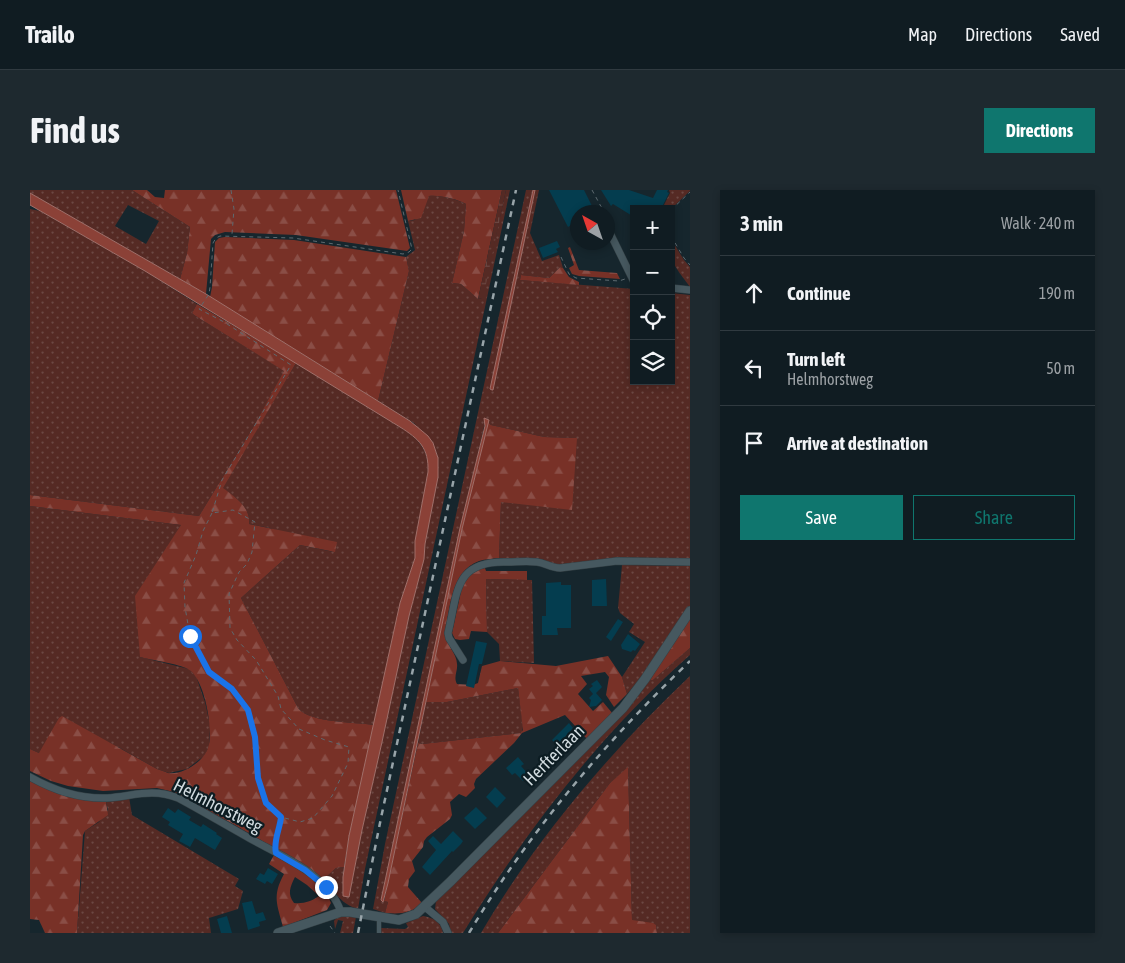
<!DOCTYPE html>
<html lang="en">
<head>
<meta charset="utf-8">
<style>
	:root { --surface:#101c22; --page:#1e292f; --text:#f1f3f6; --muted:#9ca1a5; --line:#303a40; --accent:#0f766e }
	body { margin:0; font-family:"Asap Condensed",sans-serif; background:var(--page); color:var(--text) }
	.controls { position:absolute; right:15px; top:15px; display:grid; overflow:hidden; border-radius:0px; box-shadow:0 2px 8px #0003 }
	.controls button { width:45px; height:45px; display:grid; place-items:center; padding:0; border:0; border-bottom:1px solid var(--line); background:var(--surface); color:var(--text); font:25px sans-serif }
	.compass { position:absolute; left:540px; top:15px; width:45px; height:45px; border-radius:50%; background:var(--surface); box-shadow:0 2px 8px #0003; rotate:320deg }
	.stop { position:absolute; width:15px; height:15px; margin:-11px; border:4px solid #1a73e8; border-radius:50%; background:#fff }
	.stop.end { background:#1a73e8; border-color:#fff; box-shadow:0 1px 5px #0008 }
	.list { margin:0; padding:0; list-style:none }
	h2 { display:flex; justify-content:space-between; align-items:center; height:65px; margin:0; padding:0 20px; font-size:21px }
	h2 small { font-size:16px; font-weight:400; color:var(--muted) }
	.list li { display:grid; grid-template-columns:32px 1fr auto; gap:15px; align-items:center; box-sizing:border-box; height:75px; padding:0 20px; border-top:1px solid var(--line) }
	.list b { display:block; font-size:19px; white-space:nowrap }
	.list p { margin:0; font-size:16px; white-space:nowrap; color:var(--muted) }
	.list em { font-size:16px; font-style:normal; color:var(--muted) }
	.actions { display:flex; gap:10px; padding:15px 20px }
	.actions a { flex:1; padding:11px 0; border:1px solid var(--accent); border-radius:0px; text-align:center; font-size:18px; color:var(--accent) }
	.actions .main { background:var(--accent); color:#fff }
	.icon { flex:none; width:28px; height:28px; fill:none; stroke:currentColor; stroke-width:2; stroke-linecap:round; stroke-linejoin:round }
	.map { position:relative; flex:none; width:660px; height:743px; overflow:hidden; border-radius:0px }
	header { display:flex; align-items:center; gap:30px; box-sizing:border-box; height:70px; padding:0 25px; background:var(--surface); border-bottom:1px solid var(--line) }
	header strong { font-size:24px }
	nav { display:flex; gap:28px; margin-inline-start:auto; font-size:18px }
	.intro { display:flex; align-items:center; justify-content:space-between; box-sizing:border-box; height:120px; padding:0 30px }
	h1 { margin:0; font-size:35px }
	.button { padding:12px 22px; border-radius:0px; background:var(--accent); color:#fff; font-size:18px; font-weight:700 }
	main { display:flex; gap:30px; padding:0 30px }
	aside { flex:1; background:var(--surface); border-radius:0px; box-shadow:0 2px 8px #0003 }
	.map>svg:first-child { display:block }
</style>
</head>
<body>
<header>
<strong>Trailo</strong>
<nav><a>Map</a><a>Directions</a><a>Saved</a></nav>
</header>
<div class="intro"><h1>Find us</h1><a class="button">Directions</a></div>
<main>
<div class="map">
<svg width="660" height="743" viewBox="0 0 660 743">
	<defs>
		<pattern id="grass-dots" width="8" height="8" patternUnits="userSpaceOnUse" patternTransform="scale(1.25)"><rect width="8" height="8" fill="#552a24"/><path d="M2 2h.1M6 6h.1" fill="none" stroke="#6c4843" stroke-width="1.8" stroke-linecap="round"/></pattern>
		<pattern id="forest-firs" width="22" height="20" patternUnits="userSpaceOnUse" patternTransform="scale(1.25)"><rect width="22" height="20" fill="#783127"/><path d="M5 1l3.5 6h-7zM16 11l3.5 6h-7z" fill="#8a4e46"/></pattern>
		<pattern id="wetland-marsh" width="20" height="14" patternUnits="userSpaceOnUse" patternTransform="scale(1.25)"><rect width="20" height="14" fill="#552a24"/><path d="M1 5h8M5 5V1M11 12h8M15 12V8" fill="none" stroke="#6c4843"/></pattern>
	</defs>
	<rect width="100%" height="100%" fill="#16262d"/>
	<g fill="url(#grass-dots)" fill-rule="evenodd">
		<path d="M 0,0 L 102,0 L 160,37 L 157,63 L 150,89 L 0,3 ZM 98,15 L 129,31 L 116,54 L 85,36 Z"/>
		<path d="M 476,0 L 480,0 L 335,679 L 328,719 C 312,715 304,701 293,690 L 306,678 L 314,677 L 313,687 L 319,707 L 332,640 L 352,552 L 379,426 L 394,369 L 395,354 L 408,287 L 407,263 L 384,233 L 348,211 L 379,81 L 376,67 L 385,60 L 378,31 L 385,30 L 399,6 C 411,5 425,9 436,14 L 434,41 L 422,93 L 431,94 L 448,109 L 452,108 Z"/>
		<polygon points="496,0 503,0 460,199 463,200 505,0 509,0 500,43 512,71 529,65 533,78 530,77 519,88 491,85 490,90 604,99 604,191 641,191 641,103 660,105 660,369 600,368 523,375 512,369 469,368 471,312 546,248 514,247 461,235 458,232 459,230 455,232 351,710 358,712 355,723 343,719 355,654"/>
		<polygon points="639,0 660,0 660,1 641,19 632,19 640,3"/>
		<polygon points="0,19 10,21 115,81 167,114 162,123 164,125 255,181 224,236 169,326 0,305"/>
		<path d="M 641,49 L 654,70 L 660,77 L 660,97 C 645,76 641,76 641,49 Z"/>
		<path d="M 266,173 L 378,242 C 392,253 399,264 398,282 L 386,351 L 385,368 L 370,413 L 344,535 C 325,532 280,533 268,518 L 211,408 L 270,355 L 304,362 L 240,338 L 219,334 C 221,317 205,307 192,298 Z"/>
		<polygon points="0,316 151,335 110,467 159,479 166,486 175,512 180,535 179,557 174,566 157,579 139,583 127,579 88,557 9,563 0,559"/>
		<polygon points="592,375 660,376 660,417 617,481 597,504 592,487 615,452 599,442 604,434 590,423 588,418"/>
		<polygon points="456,389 502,390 504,473 470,471 469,454 457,442"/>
		<path d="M 660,458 L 660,465 C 570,544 496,641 433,743 L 421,743 L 419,734 L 405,719 L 406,711 L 617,491 L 623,490 Z"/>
		<path d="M 660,486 L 660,743 L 627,743 L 626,735 L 602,731 L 598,578 L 580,593 L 468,743 L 451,743 C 507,647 580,562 660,486 Z"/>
		<polygon points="488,498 493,536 492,543 392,554 388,553 396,512 417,512"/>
		<polygon points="99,607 102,625 209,689 205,696 213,701 208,719 179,728 181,743 47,743 55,641 69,632 78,620 76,611"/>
		<polygon points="308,726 326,727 323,743 310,743 313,731 308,730 305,739 304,731"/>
		<path d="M 393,726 C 404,728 411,732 413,743 L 351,743 L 351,738 L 375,739 L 378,737 L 376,733 Z"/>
	</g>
	<g fill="url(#forest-firs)" fill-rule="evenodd">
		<polygon points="102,0 117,0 125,7 134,8 135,0 366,0 380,58 377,61 266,45 195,42 185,45 181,49 176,104 150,89 157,63 160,37"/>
		<path d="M 371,0 L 472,0 L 448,109 L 431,94 L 422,93 L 434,41 L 436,14 C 426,9 411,5 399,6 L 391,28 L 378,31 Z"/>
		<polygon points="195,47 264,50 376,67 379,81 348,211 180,107 182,97 185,52 189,48"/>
		<polygon points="540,57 549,80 587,83 590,89 549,86 542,84 539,78 544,75 538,58"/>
		<polygon points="530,77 533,78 539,87 549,92 549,95 490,90 491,85 519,88"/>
		<path d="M 167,114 L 266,173 L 193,298 C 205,307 221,317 219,334 L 307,352 L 305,362 L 270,355 L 211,408 L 268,518 C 280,533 325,532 344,535 L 319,646 L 314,677 L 306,678 L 293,690 L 279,678 L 203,634 L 144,602 L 127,598 L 73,601 L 38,596 L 21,591 L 0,581 L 0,559 L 9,563 L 29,528 L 32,526 L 127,579 C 131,580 135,582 138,583 C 153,585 173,572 178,558 C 184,542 175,488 158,479 C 149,474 121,470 110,467 L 105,406 L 151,335 L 0,316 L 0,305 L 169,326 L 224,236 L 254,181 L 164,125 L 162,123 Z"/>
		<path d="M 458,232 L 461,235 L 514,247 L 547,248 L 542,320 L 471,312 L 469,368 C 463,369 455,369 449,371 C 421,381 420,419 415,443 C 416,454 427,464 427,474 C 428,481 423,487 427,494 L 443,495 L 448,493 L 452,476 L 470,471 L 526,476 L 578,466 L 592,487 L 597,504 L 584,517 L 576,505 L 579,487 L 575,482 L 551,486 L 557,494 L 548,504 L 563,521 L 573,512 L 583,524 L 557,549 L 535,525 L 492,543 L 484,553 L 446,589 L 444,594 L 445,598 L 436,607 L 429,604 L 420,612 L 422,625 L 420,629 L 397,647 L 394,651 L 393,657 L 382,671 L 385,681 L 379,689 L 378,697 L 392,713 C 381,724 370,724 355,723 L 358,712 L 354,711 L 388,553 L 392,554 L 491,543 L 493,540 L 488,498 L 417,512 L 396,512 L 432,339 Z"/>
		<polygon points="455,378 456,381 497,381 497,390 456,389 457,442 441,441 439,449 430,450 425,449 422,443 433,392 444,380"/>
		<polygon points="660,426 660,458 623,490 617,491"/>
		<polygon points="598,577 602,730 623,733 626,735 627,743 468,743 580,593"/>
		<polygon points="0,591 15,598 76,611 78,625 55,641 53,645 47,743 15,743 9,730 0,729"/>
		<path d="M 244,665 C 264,676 293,690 301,713 L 297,720 L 253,737 C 247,714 242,706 254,684 L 239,674 ZM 265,687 L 277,695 L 289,706 C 282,711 274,714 264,713 C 257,704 260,697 265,687 Z"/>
	</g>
	<polygon fill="url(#wetland-marsh)" points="472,0 476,0 453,108 448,109"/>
	<g fill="#8b4137" stroke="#a06f69">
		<polygon points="503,0 505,0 463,200 462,200 460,199"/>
		<path d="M 0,3 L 176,104 L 380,231 L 398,246 L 403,253 L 408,268 L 408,287 L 395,354 L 394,369 L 379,426 L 352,552 L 332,640 L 319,707 L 313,706 L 313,687 L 319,646 L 370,413 L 385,368 L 385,351 L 398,282 C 399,258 389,249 370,237 L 115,81 L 0,15 Z"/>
		<polygon points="454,228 459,230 432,339 358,693 353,712 351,710 430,338 455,236"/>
	</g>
	<g fill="#043d4f">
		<polygon points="519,0 554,0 565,22 548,22 548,31 538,37"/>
		<polygon points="571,0 599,0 623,8 627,0 638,0 637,2 639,3 631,19 604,19 604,27 583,14 581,16"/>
		<polygon points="527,51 530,57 526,59 528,62 513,68 509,58"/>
		<polygon points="576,389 577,416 562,416 562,390"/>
		<polygon points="531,392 531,395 541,395 541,438 527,438 528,445 512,445 512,426 516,426 516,393"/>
		<polygon points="588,429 593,432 581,451 576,447"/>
		<polygon points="598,444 610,454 605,461 603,460 601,462 592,459 591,455"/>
		<polygon points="446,451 457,453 452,474 449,474 444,498 436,496"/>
		<polygon points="567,490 572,497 566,503 572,510 566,516 559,517 561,510 559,508 563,504 559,499 563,496 561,494"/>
		<polygon points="539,533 543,538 533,549 539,555 533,561 522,550"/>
		<polygon points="488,567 494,574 491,576 499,585 493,591 485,583 482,585 476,578"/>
		<polygon points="465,597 476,608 467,618 456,607"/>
		<polygon points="446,617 457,628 445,639 434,628"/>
		<polygon points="138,618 145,623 148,619 161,627 159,630 171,637 173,634 187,643 186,644 192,648 185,660 165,648 160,657 149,651 153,644 138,635 140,632 132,627"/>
		<polygon points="423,641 433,651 431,654 423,662 422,661 400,685 392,677 406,660 398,651 403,646 411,654"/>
		<polygon points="238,678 248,684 242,694 237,691 235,694 226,689 230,683 234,685"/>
		<polygon points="222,711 226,724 233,722 236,730 229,732 230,736 218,740 212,713"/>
		<polygon points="197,726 202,743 191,743 187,729"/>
	</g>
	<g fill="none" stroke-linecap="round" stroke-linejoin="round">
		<defs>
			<polyline id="service" points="349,743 349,728"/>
			<g id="minor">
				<polyline points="578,39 604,92"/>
				<polyline points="641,98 660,100"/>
				<path d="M 433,470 L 419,448 L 418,443 C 428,402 424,371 476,372 C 486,372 497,371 507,372 C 515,373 521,378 530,378 L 587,371 L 660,372"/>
				<path d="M 0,587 C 23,600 49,609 77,608 C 104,606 122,598 148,608 C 172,621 196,635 219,648 C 251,666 298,684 311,722"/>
				<polyline points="395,717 413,732 418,743"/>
			</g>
			<polyline id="tertiary" points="248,743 311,722 320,722 369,730 386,724 420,692 593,518 615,489 660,421"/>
		</defs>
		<use href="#service" stroke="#344045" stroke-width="5"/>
		<use href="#minor" stroke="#344045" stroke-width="8"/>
		<use href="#tertiary" stroke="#344045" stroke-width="10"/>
		<g stroke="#5d6a70" stroke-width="1" stroke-dasharray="4 4" stroke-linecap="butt">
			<polyline points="201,0 204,19 202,44"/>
			<polyline points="562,0 574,22"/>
			<polyline points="641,20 660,2"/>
			<polyline points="601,41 604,39"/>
			<polyline points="641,46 654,68 660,75"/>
			<polyline points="531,67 539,84 546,88 589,91 595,89"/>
			<polyline points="182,323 173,341 166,365 154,393 155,417 160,446 179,482 201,499 218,521 225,547 228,588 237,613 251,627 270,632 283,628 302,606 318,573 319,557 295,550 269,539 251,519 248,506 226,470 207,450 200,438 199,404 209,382 217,374 222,362 225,332 203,320 182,323 192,290 261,175 194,132 169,119 179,104 180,97 183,53 186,48 190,46 263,48 373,64 379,62 382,59 368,0"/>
			<polyline points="246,653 251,628"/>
			<polyline points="300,736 305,743"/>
		</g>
		<use href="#service" stroke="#46585f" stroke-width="4"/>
		<use href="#minor" stroke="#46585f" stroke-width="7"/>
		<use href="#tertiary" stroke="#46585f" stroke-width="9"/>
		<g stroke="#98a4a9" stroke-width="2.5" stroke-dasharray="6 6" stroke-linecap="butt">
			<polyline points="328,743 351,628 486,0"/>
			<path d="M 439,743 C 499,642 575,552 660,471"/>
		</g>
	</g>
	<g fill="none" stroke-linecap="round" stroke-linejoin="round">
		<path stroke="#1a73e8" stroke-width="6" d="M 160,446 L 179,482 L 202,499 L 218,520 L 225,547 L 228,588 L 236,613 L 251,627 C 250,639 243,651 246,663 L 275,680 L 296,697"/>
	</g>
	<g text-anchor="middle" stroke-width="4.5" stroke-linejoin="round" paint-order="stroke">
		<g font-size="18" fill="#d1dbdf" stroke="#0d1d23">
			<text transform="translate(524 565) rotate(-45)" y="6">Herfterlaan</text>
			<text transform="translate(188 616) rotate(27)" y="6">Helmhorstweg</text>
		</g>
	</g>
</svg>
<div class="controls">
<button>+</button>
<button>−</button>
<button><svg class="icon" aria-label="locate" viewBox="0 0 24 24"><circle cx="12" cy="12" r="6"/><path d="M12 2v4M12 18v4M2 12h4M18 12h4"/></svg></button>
<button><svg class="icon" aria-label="layers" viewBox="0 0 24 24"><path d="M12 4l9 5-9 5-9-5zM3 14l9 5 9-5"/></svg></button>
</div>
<svg class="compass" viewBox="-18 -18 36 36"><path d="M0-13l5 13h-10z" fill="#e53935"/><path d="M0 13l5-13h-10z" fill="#9ca1a5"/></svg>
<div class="stop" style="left:160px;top:446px"></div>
<div class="stop end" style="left:296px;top:697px"></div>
</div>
<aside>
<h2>3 min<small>Walk · 240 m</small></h2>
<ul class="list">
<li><svg class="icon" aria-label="ahead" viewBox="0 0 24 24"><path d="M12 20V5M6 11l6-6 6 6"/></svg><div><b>Continue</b></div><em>190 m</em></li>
<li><svg class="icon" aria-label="left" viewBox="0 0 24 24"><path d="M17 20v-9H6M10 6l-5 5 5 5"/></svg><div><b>Turn left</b><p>Helmhorstweg</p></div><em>50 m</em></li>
<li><svg class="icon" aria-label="arrive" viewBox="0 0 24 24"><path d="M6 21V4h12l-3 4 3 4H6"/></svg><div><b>Arrive at destination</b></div></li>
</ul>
<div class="actions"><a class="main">Save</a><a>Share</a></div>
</aside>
</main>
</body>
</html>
